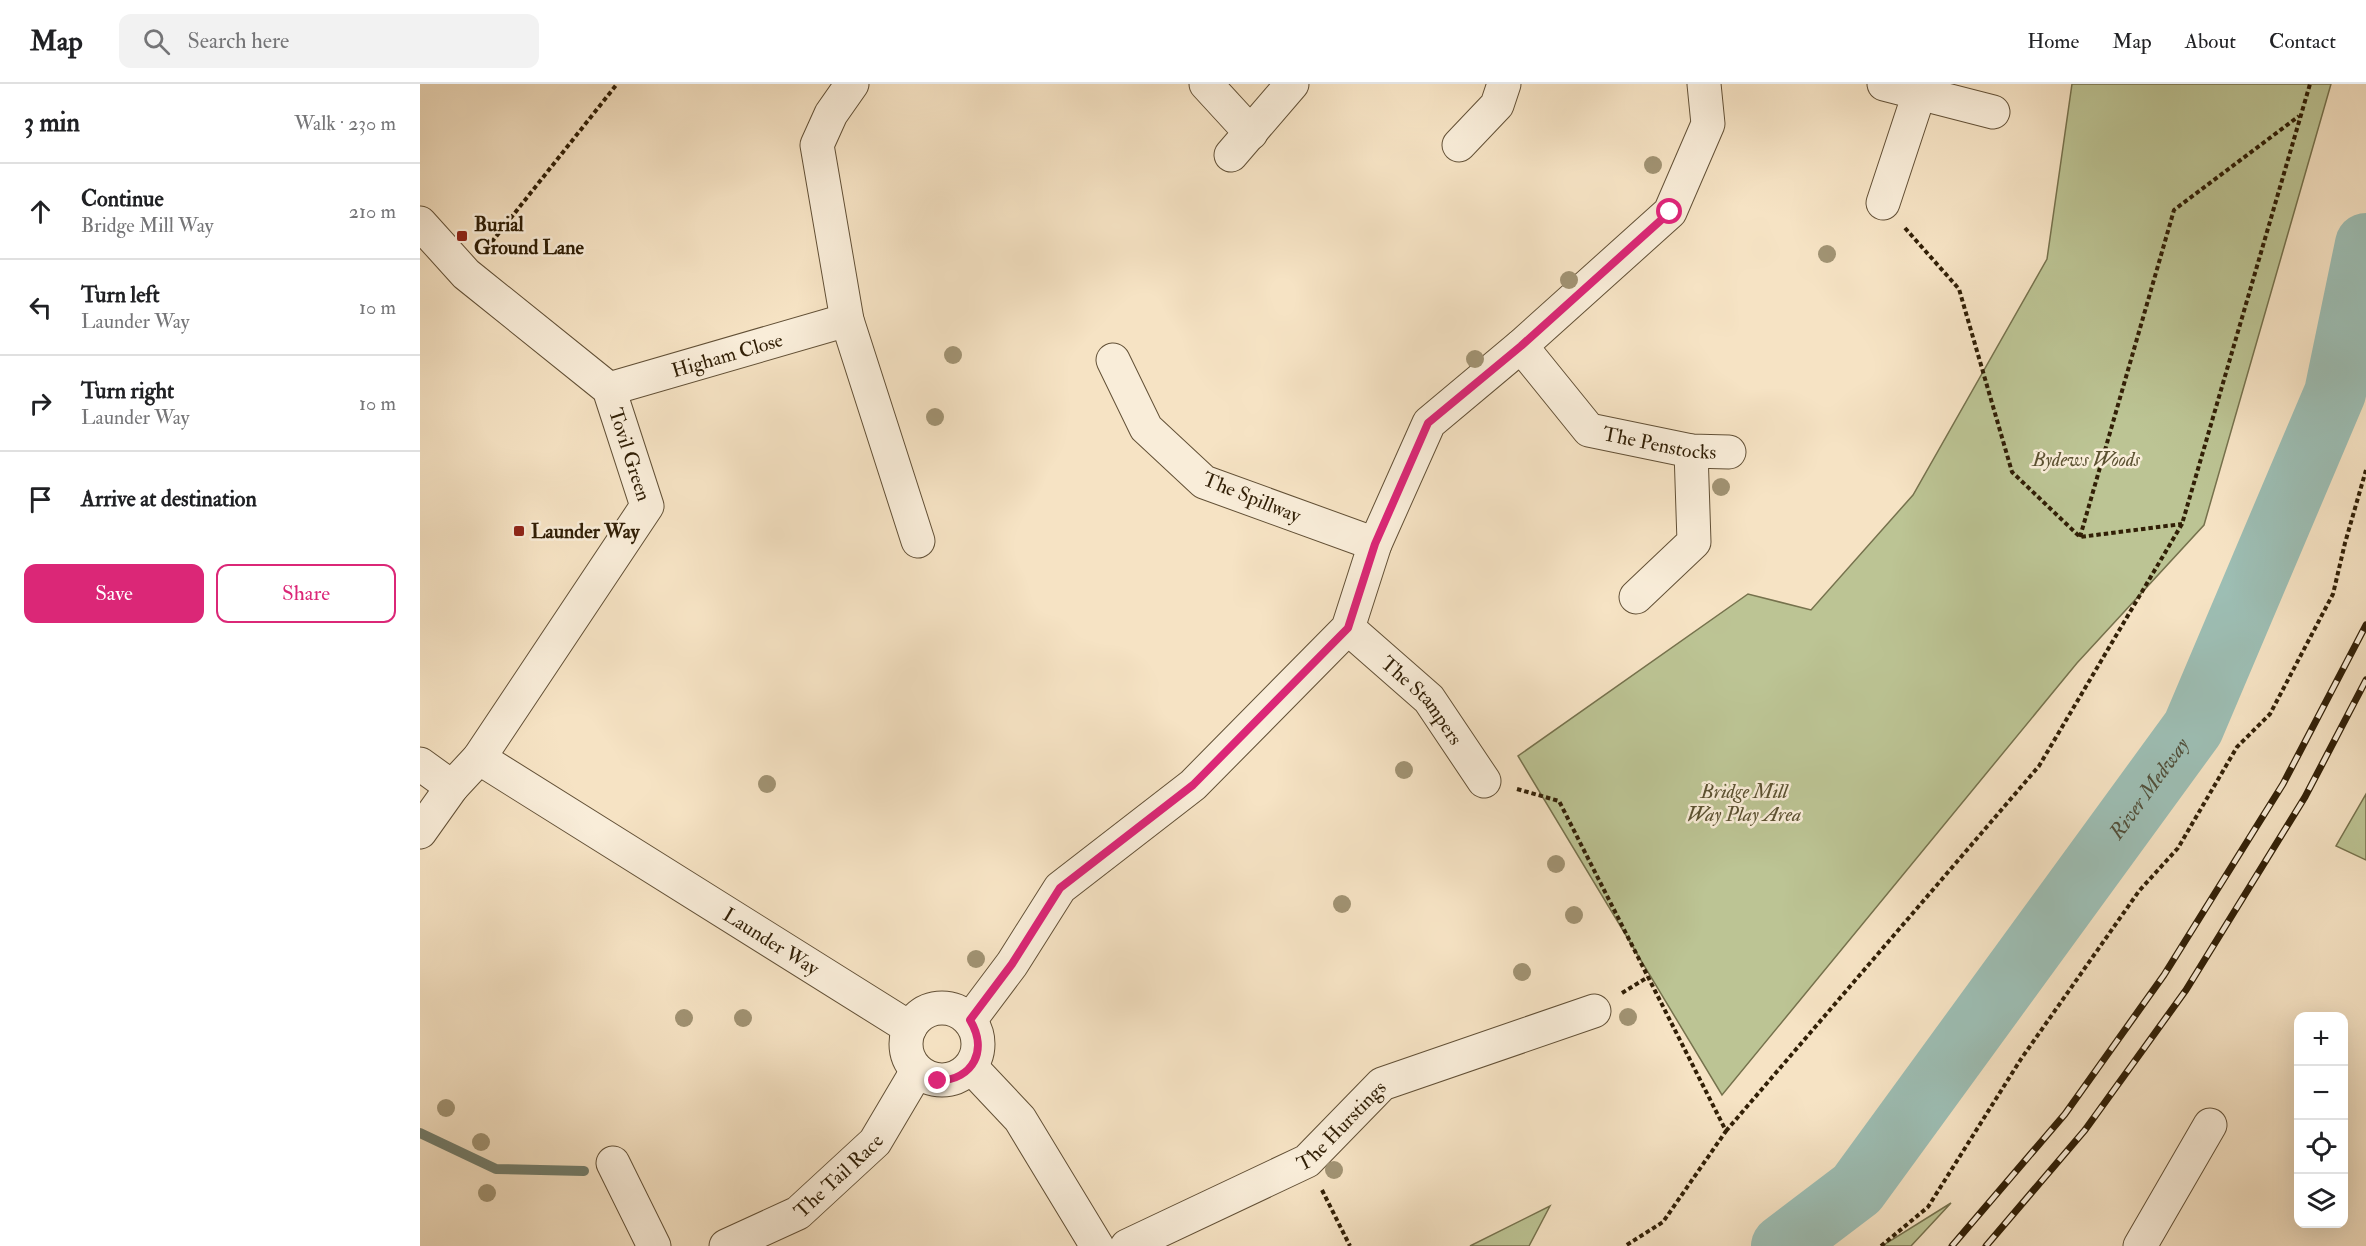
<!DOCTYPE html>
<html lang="en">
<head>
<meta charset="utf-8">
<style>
	:root { --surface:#fff; --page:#f2f2f2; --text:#202124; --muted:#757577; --line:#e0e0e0; --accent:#db2777 }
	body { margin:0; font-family:"IM FELL Double Pica",serif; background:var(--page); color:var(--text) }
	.controls { position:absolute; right:18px; bottom:18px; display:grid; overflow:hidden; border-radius:12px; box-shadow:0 6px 24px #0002 }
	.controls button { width:54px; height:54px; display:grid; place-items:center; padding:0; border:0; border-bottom:2px solid var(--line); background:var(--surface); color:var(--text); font:30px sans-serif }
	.stop { position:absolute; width:18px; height:18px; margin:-14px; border:4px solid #db2777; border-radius:50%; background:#fff }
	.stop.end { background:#db2777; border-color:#fff; box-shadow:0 2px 6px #0008 }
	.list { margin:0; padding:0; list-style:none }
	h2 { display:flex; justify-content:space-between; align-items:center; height:78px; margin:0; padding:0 24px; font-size:26px }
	h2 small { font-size:20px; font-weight:400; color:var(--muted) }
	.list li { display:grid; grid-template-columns:39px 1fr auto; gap:18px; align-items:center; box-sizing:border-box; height:96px; padding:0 24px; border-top:2px solid var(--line) }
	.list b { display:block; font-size:22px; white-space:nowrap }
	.list p { margin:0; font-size:20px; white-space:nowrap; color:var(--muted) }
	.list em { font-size:20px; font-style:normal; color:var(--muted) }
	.actions { display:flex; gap:12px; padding:18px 24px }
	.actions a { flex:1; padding:14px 0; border:2px solid var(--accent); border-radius:12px; text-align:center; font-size:21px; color:var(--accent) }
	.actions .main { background:var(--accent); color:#fff }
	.icon { flex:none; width:33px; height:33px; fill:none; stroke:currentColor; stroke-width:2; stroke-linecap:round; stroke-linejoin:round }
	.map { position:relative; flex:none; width:1946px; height:1162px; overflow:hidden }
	header { display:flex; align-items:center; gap:36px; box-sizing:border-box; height:84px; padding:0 30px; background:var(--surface); border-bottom:2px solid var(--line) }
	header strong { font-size:28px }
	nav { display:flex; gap:33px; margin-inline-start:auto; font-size:21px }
	.search { width:420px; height:54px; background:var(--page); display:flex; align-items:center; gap:15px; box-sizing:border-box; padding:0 21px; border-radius:12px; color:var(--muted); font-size:22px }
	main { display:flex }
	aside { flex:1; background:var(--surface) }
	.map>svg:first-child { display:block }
</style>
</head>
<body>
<header>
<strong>Map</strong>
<div class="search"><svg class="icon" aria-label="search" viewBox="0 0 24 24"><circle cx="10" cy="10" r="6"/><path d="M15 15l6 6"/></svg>Search here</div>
<nav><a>Home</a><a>Map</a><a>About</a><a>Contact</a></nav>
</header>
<main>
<aside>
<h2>3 min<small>Walk · 230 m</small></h2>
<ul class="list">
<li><svg class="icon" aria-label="ahead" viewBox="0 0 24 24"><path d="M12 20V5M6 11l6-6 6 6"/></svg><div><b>Continue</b><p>Bridge Mill Way</p></div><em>210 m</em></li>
<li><svg class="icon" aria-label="left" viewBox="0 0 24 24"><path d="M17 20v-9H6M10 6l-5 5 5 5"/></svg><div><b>Turn left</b><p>Launder Way</p></div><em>10 m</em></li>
<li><svg class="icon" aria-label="right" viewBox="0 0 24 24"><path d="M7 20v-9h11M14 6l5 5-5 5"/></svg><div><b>Turn right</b><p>Launder Way</p></div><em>10 m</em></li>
<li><svg class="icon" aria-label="arrive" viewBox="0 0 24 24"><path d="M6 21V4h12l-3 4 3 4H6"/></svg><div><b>Arrive at destination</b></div></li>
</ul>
<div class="actions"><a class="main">Save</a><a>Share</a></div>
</aside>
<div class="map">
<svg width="1946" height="1162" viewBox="0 0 1946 1162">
	<rect width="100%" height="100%" fill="#f6e3c4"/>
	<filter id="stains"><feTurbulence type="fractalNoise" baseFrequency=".00333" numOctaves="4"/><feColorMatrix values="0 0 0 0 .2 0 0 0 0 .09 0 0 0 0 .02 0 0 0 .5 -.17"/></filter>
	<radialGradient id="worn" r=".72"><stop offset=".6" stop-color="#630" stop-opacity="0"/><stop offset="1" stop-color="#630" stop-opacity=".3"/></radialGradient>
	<g fill="#bcc494" stroke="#76724d" stroke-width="1.5">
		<polygon points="1652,0 1911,0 1784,441 1657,579 1302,1011 1098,672 1328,510 1391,526 1493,411 1627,175"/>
		<polygon points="1946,710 1946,776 1916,762"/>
		<polygon points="1531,1119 1491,1162 1462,1162"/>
		<polygon points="1130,1122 1109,1162 1050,1162"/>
	</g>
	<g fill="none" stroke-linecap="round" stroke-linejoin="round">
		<polyline stroke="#727e6e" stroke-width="10" points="0,1049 76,1085 164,1087"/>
		<path stroke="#9dbeb4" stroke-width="62" id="s1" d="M 1362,1162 L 1437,1105 L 1773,644 L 1915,309 L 1946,160"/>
		<defs>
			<g id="minor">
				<polyline points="432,0 411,30 397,61 427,236 498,457"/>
				<polyline points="786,0 831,49"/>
				<polyline points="1464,0 1573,28"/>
				<polyline points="1039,61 1077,21 1084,0"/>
				<polyline points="811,71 872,0"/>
				<polyline points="1463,119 1499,10"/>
				<path id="s2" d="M 0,139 L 46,190 L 189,305 L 227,422 L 59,674 L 32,703 L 0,748"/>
				<path id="s3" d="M 1101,262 L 1169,346 L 1271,367 L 1309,368"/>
				<polyline points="693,276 726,344 784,398 955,460"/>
				<path id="s4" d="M 189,305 L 427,236"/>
				<polyline points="1216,513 1274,458 1271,367"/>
				<path id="s5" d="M 928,544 L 1009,615 L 1064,697"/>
				<path id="s6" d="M 59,674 L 490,944"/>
				<polyline points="0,680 32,703"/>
				<circle cx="522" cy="960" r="36"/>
				<polyline points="550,936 592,880 640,804 773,701 928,544 955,460 1009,339 1101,262 1250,128 1288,40 1284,0"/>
				<polyline points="551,983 600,1035 677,1162"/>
				<polyline points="193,1079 234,1162"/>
				<path id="s7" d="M 306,1162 L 378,1129 L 455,1058 L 497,987"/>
				<path id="s8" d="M 707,1162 L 887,1077 L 962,1000 L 1174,927"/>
				<polyline points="1720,1162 1790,1041"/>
			</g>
		</defs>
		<use href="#minor" stroke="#625036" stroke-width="35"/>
		<g stroke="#311f06" stroke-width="4" stroke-dasharray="4.5 3" stroke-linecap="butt">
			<polyline points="1485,144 1539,205 1592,388 1660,453 1762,440"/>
			<polyline points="67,164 197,0"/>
			<polyline points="1660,453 1754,126 1879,32"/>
			<polyline points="1097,705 1139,717 1306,1047 1243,1138 1205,1162"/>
			<polyline points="1202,909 1228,893"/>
			<polyline points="1306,1047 1619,682 1762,440 1890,0"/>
			<polyline points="902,1106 930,1162"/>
			<polyline points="1461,1162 1508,1123 1601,975 1719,807 1758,764 1817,663 1850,630 1913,510 1925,459 1946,386"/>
		</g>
		<use href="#minor" stroke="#f9edd9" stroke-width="33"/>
		<defs>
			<g id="rail">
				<polyline points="1532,1162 1645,1030 1744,891 1863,700 1946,541"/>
				<polyline points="1566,1162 1665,1046 1766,906 1885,713 1946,596"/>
			</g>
		</defs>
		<use href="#rail" stroke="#311f06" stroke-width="7"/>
		<use href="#rail" stroke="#f9edd9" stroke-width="4.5" stroke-dasharray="14" stroke-linecap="butt"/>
	</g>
	<g fill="#a19373">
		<circle cx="1233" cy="81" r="9"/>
		<circle cx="1407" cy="170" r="9"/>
		<circle cx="1149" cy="196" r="9"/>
		<circle cx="533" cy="271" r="9"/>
		<circle cx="1055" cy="275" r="9"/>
		<circle cx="515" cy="333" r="9"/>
		<circle cx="1301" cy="403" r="9"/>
		<circle cx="984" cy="686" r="9"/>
		<circle cx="347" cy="700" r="9"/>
		<circle cx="1136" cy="780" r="9"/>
		<circle cx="922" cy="820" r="9"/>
		<circle cx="1154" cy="831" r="9"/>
		<circle cx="556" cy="875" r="9"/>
		<circle cx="1102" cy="888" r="9"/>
		<circle cx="1208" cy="933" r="9"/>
		<circle cx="264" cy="934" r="9"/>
		<circle cx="323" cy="934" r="9"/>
		<circle cx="26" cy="1024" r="9"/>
		<circle cx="61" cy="1058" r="9"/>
		<circle cx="914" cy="1086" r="9"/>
		<circle cx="67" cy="1109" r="9"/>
	</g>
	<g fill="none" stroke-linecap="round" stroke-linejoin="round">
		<path stroke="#db2777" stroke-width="8" d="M 518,997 C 554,995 568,966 550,936 L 592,880 L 640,804 L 773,701 L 928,544 L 955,460 L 1008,339 L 1101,262 L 1250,128"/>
	</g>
	<g fill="#8f2418" stroke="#f9edd9" stroke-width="2">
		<rect x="36" y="146" width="12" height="12" rx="3"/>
		<rect x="93" y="441" width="12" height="12" rx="3"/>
	</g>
	<g text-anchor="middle" stroke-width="5" stroke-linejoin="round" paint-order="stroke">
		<g font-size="20" font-weight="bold" fill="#311f06" stroke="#f9edd9" text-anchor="start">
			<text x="54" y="147">Burial<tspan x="54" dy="23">Ground Lane</tspan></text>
			<text x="111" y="454">Launder Way</text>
		</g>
		<g font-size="20" fill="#311f06" stroke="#f9edd9">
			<text dy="7" stroke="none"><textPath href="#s4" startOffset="123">Higham Close</textPath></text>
			<text dy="7" stroke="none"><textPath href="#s3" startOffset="180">The Penstocks</textPath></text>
			<text dy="7" stroke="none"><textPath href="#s2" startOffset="321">Tovil Green</textPath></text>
			<text transform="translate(832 413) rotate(22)" y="7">The Spillway</text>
			<text dy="7" stroke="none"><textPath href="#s5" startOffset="104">The Stampers</textPath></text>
			<text dy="7" stroke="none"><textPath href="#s6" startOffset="345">Launder Way</textPath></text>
			<text dy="7" stroke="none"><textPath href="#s8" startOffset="248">The Hurstings</textPath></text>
			<text dy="7" stroke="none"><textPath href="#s7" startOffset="134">The Tail Race</textPath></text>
		</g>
		<g font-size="20" font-style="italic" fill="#5b5131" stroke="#f9edd9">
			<text x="1666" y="382">Bydews Woods</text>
			<text x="1324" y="714">Bridge Mill<tspan x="1324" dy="23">Way Play Area</tspan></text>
		</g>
		<g font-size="21" font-style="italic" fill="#514f3a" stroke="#f9edd9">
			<text dy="7" stroke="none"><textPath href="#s1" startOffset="590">River Medway</textPath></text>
		</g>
	</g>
	<rect width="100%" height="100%" filter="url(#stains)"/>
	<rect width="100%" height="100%" fill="url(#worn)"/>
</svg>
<div class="controls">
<button>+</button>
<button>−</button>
<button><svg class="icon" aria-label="locate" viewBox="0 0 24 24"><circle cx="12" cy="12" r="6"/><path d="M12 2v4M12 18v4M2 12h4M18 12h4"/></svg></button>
<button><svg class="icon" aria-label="layers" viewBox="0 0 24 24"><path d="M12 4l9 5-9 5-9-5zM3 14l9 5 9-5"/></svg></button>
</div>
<div class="stop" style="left:1250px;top:128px"></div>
<div class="stop end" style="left:518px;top:997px"></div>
</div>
</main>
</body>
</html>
